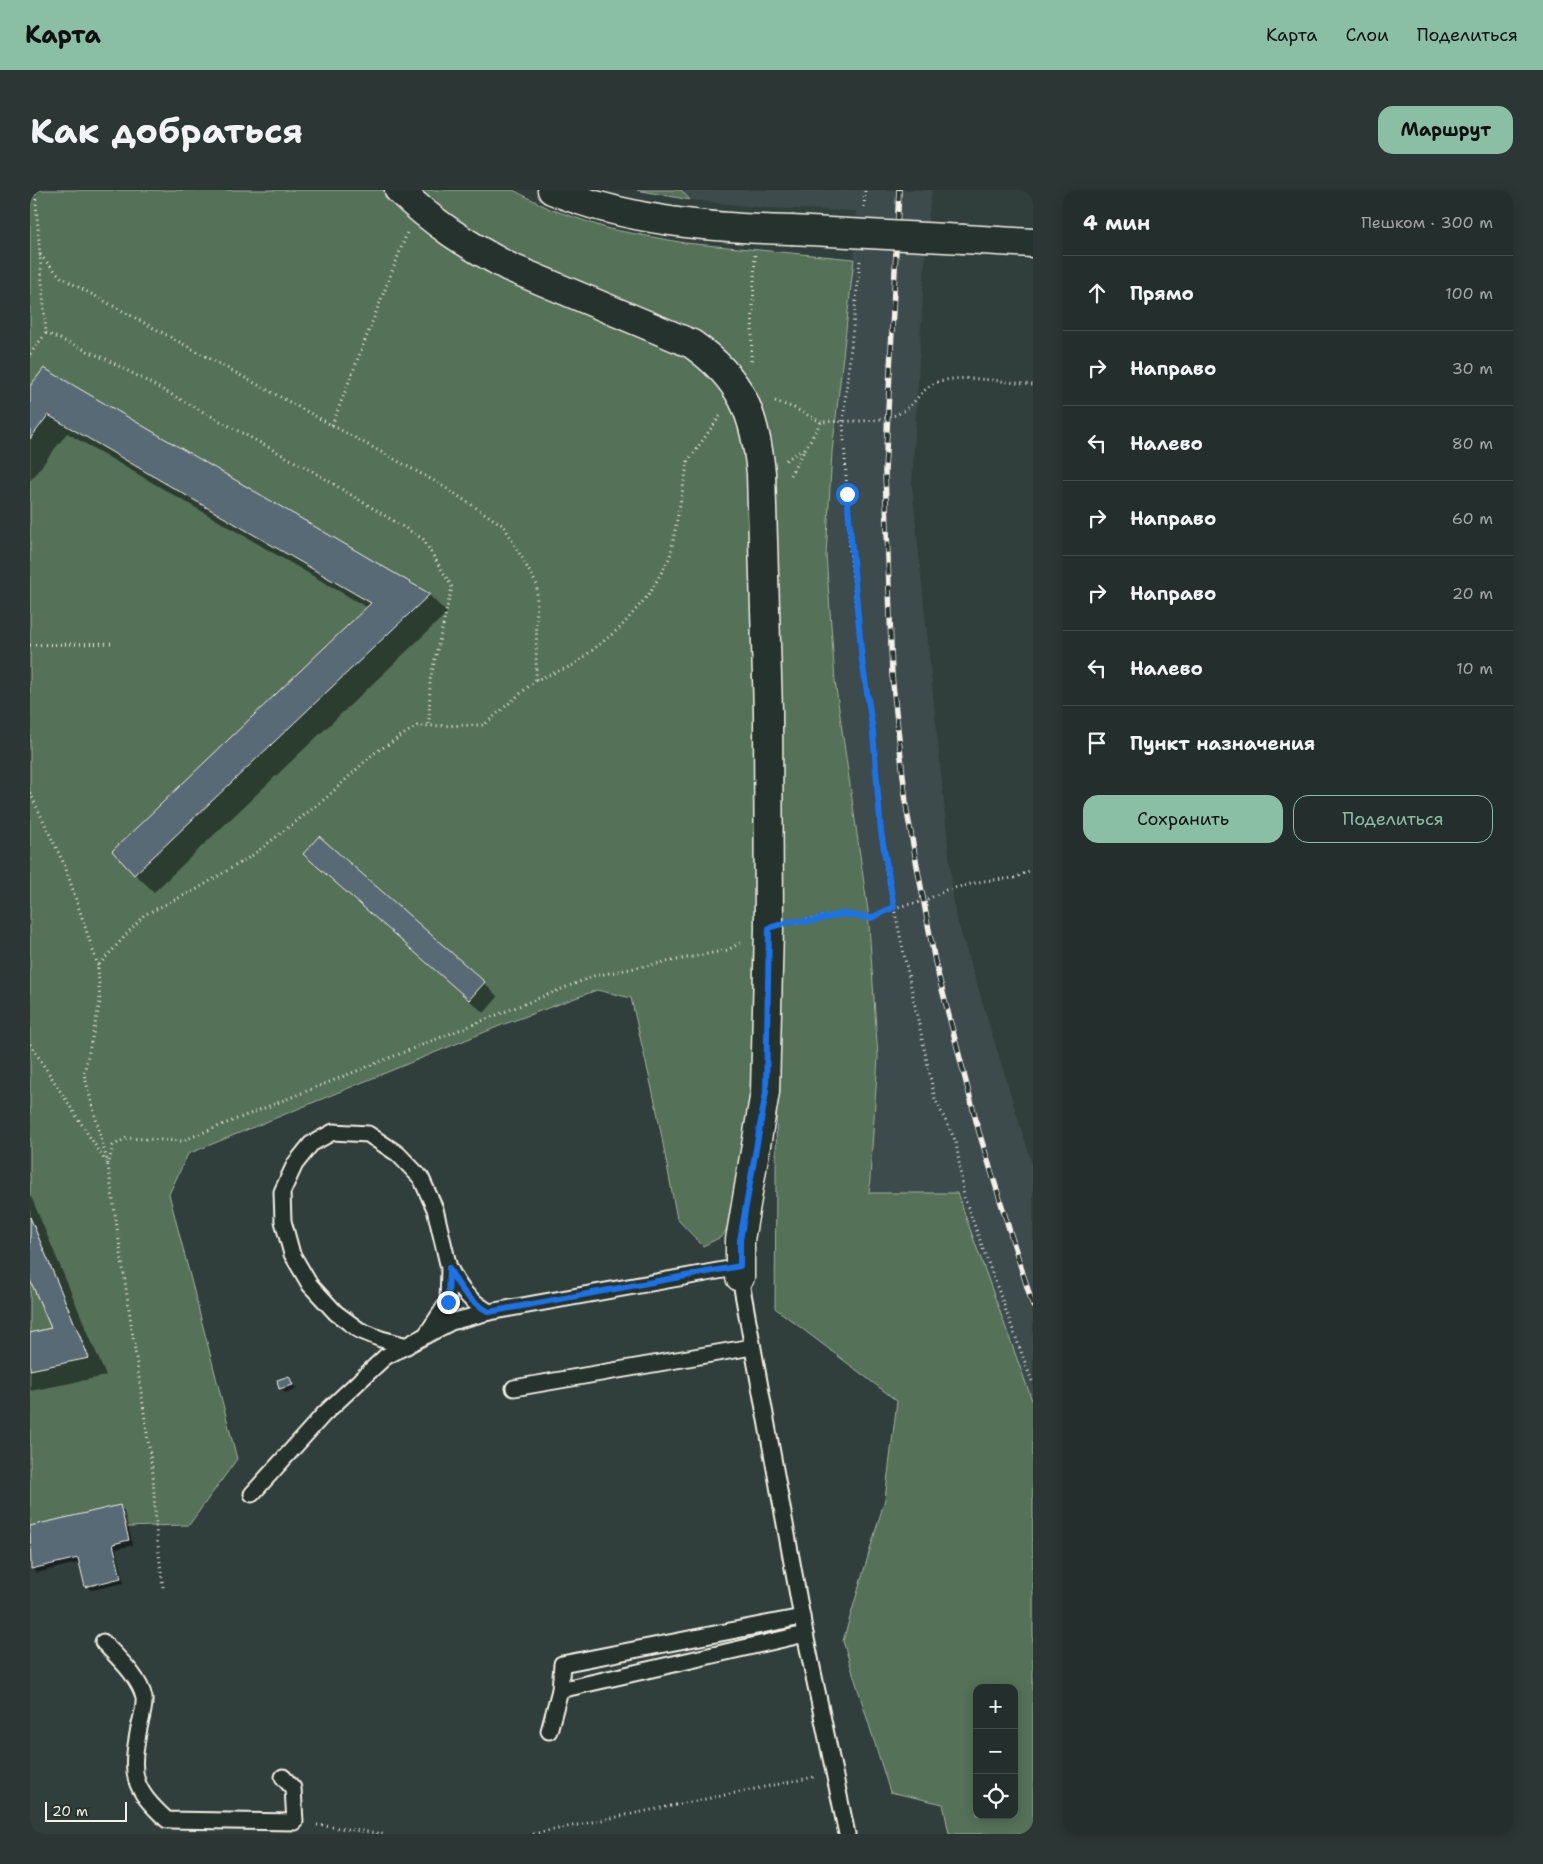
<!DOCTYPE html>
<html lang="ru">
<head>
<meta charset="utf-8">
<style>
	:root { --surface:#242e2d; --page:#2c3635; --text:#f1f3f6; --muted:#a3a8aa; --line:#414a49; --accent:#8abfa5 }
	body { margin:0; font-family:"Shantell Sans",sans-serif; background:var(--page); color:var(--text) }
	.controls { position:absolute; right:15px; bottom:15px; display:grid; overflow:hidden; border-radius:10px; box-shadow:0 2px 12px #0003 }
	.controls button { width:45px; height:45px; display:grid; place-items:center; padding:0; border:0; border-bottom:1px solid var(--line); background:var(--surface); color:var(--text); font:25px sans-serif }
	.scale { position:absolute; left:15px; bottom:12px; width:82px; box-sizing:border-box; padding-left:5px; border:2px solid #f4f1e8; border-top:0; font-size:14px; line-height:18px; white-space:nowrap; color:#f4f1e8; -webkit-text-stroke:4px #26332d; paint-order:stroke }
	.stop { position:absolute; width:15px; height:15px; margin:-11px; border:4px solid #1a73e8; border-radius:50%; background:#fff }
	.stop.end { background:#1a73e8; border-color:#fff; box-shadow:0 1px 5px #0008 }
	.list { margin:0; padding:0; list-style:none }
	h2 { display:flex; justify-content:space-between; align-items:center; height:65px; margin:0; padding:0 20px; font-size:21px }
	h2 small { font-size:16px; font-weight:400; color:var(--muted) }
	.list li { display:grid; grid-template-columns:32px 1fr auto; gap:15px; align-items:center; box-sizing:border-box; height:75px; padding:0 20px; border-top:1px solid var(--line) }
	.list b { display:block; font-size:19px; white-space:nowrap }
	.list em { font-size:16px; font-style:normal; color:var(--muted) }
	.actions { display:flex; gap:10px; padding:15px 20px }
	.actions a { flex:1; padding:11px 0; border:1px solid var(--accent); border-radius:15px; text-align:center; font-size:18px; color:var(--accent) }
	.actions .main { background:var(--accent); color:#111 }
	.icon { flex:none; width:28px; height:28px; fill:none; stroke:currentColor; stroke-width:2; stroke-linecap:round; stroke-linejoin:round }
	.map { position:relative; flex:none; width:1003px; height:1644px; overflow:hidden; border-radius:15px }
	header { display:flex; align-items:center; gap:30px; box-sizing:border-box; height:70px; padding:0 25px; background:var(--accent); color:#111 }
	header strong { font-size:24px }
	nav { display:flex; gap:28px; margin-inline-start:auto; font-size:18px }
	.intro { display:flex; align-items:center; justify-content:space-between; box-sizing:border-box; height:120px; padding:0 30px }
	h1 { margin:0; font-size:35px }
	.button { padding:12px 22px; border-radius:15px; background:var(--accent); color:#111; font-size:18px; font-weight:700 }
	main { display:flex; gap:30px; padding:0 30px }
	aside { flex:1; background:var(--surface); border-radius:15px; box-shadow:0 2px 12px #0003 }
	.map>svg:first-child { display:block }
</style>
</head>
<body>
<header>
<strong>Карта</strong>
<nav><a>Карта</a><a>Слои</a><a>Поделиться</a></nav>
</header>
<div class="intro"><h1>Как добраться</h1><a class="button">Маршрут</a></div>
<main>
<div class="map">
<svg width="1003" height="1644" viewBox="0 0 1003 1644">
	<rect width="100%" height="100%" fill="#303e3c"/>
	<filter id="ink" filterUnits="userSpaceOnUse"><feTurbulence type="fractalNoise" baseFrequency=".02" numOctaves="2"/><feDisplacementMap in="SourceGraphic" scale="10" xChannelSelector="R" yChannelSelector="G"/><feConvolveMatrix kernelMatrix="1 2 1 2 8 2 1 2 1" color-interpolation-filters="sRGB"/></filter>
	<g filter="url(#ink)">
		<polygon fill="#3c4b4d" points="651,0 902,0 897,36 882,294 925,723 1003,977 1003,1213 927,1003 839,1003 848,867 838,721 805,491 796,365 802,262 824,69 826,21 736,18 660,10"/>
		<g fill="#547159" stroke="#a4b1a0" fill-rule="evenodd">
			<path d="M 0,0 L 355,0 L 379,25 L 661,165 L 701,205 L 720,253 L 731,565 L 722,899 L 703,1024 L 693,1046 L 673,1056 L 647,1029 L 626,916 L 601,808 L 567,800 L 472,835 L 158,964 L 139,1004 L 207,1269 L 159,1335 C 102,1336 55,1338 0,1353 L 0,1180 L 59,1167 L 0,1027 Z"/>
			<path d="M 383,0 L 483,0 L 520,19 L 579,39 L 655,53 L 824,69 L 802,262 L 796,365 L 805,491 L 838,721 L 848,867 L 839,1003 L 927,1003 L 1003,1213 L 1003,1644 L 919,1644 L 913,1614 L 860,1602 L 813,1451 L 855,1309 L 867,1211 L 745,1118 L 748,735 L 739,281 L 736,231 L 722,197 L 701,169 L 673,147 L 442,47 ZM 947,1498 L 984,1498 L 984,1625 L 947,1625 Z"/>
			<polygon points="607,0 651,0 660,10"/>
			<polygon points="0,1090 21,1138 0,1143"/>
		</g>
		<g fill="#0007">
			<polygon points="0,198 399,405 417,423 124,702 105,684 338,418 37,243 0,291"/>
			<polygon points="289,678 454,793 468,807 454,823"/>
			<polygon points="0,1004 76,1186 0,1201 0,1144 22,1139 0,1087"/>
			<polygon points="259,1187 266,1199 255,1203 251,1198"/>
			<polygon points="90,1317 94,1321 103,1355 86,1359 94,1393 61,1400 56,1396 51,1372 6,1383 2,1378 0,1338"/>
		</g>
		<g fill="#596a76" stroke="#f4f1e8">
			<polygon points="14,178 400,404 104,685 82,661 341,413 18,225 0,249 0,196"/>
			<polygon points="289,646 455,792 439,810 273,664"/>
			<polygon points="0,1027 59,1168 0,1180 0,1143 21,1138 0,1090"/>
			<polygon points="259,1186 263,1195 249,1199 247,1190"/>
			<polygon points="90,1315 99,1350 83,1354 91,1388 55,1397 48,1368 1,1379 0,1336"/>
		</g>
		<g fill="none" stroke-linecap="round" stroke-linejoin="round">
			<defs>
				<g id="service">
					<path d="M 420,1079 C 431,1101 438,1109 459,1122"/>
					<polyline points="710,1087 775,1444 817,1644"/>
					<polyline points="377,1156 351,1149 329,1140 306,1123 280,1095 262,1064 253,1031 252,1002 265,974 281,954 303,942 338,944 368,964 391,988 405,1019 419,1078 418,1112 396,1145"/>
					<polyline points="484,1198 722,1157"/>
					<polyline points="222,1304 294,1224 355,1167 421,1132 459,1122 710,1077"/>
					<path d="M 73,1452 C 86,1466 110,1487 114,1508 C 115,1516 111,1530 109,1538 C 100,1585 102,1598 137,1630 L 265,1632 L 263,1598 L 253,1587"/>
					<polyline points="530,1500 775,1444"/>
					<polyline points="519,1541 530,1500 532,1474 772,1427"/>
				</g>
				<path id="minor" d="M 369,0 C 403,33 437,55 479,77 L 662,154 C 712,189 725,224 731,283 L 738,521 L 739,738 L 735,902 L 710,1050 L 710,1087"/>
				<g id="tertiary">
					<path d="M 522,0 C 597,31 681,38 761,40"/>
					<polyline points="934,49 1003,53"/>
				</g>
			</defs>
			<use href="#service" stroke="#f4f1e8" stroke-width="19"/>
			<use href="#minor" stroke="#f4f1e8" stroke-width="31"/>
			<use href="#tertiary" stroke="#f4f1e8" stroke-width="31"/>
			<g stroke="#f4f1e8" stroke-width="3" stroke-dasharray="1 4" stroke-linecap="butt">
				<polyline points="834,17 835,0"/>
				<polyline points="10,65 32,88 408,293 474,336 507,395 506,490"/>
				<polyline points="830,71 813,231 820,359 832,469 843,541 851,641 857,685 905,909 926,952 934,1007 1003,1194"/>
				<polyline points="16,143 76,169 282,281 393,349 422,397 400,490 399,534"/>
				<polyline points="0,164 16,143 5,0"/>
				<polyline points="721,171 725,65"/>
				<polyline points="745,211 764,218 791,232"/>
				<polyline points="302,235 377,43"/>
				<polyline points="756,270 774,259"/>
				<path d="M 760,285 L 791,232 C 817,230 853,235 875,220 C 885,213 895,196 907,192 C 933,184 975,192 1003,195"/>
				<polyline points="0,455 84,453"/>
				<polyline points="0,603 35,676 68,776"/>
				<polyline points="767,732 812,724 841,728 858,719 894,711 916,700 953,691 985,688 1003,679"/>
				<polyline points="0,854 76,972"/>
				<polyline points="78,974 54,884 70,812 68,776 114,725 167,699 223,665 296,608 343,564 387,536 454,535 506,490 544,475 591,437 620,403 640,367 658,271 690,226"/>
				<polyline points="133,1397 126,1339 123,1284 78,975 83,956 96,948 152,951 564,786 698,760 710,753"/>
				<polyline points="287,1635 353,1644"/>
				<polyline points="503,1644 784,1587"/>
			</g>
			<use href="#service" stroke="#26332d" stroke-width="15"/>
			<use href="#minor" stroke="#26332d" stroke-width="28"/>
			<use href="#tertiary" stroke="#26332d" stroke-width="28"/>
			<defs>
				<polyline id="rail" points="869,0 855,281 862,485 877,622 905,772 949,942 1003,1116"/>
			</defs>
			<use href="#rail" stroke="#f4f1e8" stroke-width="5.5"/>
			<use href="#rail" stroke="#26332d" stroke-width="4" stroke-dasharray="11" stroke-linecap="butt"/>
			<defs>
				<polyline id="tertiary-bridge" points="761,40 934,49"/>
			</defs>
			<use href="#tertiary-bridge" stroke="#f4f1e8" stroke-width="31" stroke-linecap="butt"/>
			<use href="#tertiary-bridge" stroke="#26332d" stroke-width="28"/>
		</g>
	</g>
	<g fill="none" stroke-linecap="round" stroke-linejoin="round" filter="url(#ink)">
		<path stroke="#1a73e8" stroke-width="6" d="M 418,1112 L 419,1078 C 431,1101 437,1109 459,1122 L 710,1076 L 710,1050 L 736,902 L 739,738 L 758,732 L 782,731 L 812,724 L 841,728 L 864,717 L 851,642 L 843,542 L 832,470 L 817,304"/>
	</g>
</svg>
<div class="controls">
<button>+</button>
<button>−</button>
<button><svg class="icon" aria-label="locate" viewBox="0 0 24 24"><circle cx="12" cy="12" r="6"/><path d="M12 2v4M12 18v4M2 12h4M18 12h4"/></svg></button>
</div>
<div class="scale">20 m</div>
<div class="stop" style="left:817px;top:304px"></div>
<div class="stop end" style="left:418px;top:1112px"></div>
</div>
<aside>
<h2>4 мин<small>Пешком · 300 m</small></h2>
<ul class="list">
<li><svg class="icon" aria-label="ahead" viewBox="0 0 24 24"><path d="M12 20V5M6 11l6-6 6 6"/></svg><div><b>Прямо</b></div><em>100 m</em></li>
<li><svg class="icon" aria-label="right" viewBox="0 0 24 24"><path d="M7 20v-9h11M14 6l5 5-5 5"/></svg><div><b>Направо</b></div><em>30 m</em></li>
<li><svg class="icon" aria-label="left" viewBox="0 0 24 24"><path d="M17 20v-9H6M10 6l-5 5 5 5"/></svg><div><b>Налево</b></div><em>80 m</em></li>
<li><svg class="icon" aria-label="right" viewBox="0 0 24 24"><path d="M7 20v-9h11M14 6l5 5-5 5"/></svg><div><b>Направо</b></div><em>60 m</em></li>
<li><svg class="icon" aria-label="right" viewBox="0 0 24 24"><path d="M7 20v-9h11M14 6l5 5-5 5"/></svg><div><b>Направо</b></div><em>20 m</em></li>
<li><svg class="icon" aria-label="left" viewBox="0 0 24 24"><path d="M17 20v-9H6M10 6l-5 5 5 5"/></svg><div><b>Налево</b></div><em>10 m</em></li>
<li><svg class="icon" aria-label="arrive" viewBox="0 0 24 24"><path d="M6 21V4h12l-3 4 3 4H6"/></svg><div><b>Пункт назначения</b></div></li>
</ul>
<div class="actions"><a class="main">Сохранить</a><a>Поделиться</a></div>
</aside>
</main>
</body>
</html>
